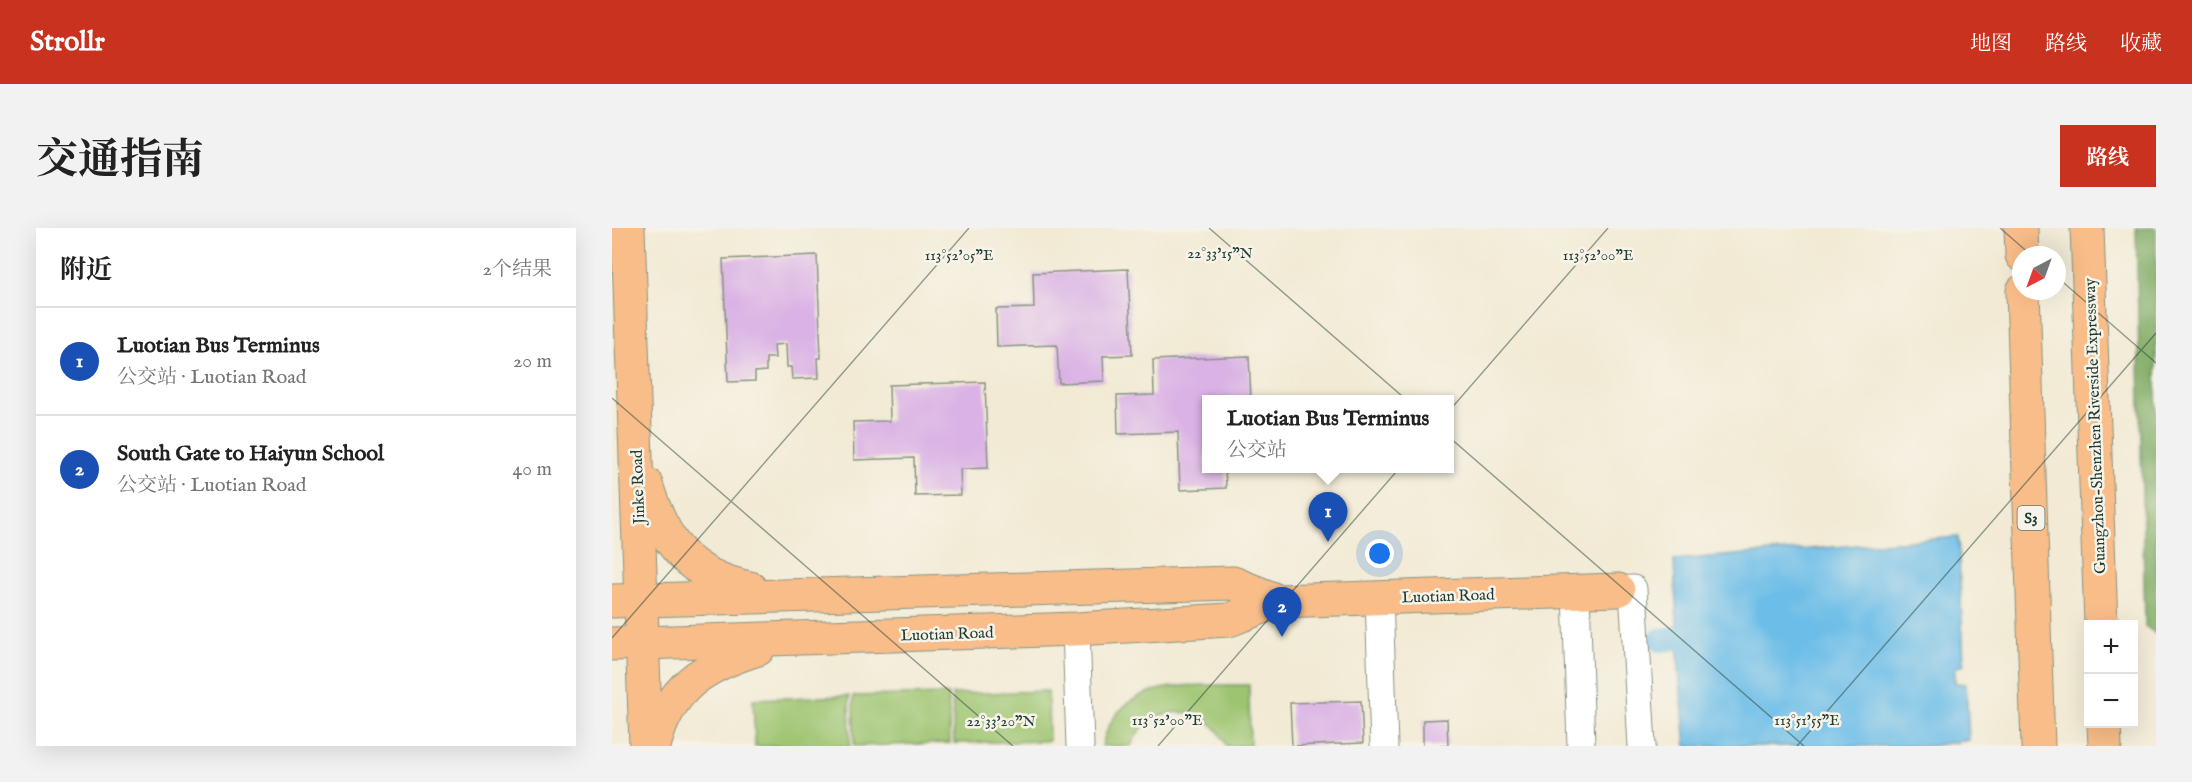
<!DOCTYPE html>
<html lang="zh">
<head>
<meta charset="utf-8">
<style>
	:root { --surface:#fff; --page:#f2f2f2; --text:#222; --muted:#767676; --line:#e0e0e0; --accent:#c8321e }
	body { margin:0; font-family:"IM FELL English","Noto Serif SC",serif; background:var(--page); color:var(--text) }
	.controls { position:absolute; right:18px; bottom:18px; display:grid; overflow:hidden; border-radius:0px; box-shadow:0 6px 24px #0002 }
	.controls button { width:54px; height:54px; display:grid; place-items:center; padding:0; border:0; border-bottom:2px solid var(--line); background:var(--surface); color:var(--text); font:30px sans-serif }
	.compass { position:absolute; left:1400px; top:18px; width:54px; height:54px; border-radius:50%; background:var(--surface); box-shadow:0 6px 24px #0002; rotate:221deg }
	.you { position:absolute; left:768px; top:326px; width:21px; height:21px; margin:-15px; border:4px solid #fff; border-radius:50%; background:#1a73e8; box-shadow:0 0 0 9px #1a73e833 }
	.badge { display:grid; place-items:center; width:39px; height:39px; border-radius:50%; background:var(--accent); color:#fff; font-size:20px; font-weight:700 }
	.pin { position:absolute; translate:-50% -50px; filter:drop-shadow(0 2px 3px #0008) }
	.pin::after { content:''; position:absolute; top:32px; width:21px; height:18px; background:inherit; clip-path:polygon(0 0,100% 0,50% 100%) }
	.popup { position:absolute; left:590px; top:167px; width:252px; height:78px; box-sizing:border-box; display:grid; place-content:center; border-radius:0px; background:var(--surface); filter:drop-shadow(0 2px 4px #0005); font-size:20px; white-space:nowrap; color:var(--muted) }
	.popup b { font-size:22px; color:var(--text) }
	.popup::after { content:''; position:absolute; left:50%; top:100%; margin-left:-12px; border:12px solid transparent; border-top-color:var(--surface) }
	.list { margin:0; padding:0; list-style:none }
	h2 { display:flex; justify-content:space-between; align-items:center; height:78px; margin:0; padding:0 24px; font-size:26px }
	h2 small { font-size:20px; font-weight:400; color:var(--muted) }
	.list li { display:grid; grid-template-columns:39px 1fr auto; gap:18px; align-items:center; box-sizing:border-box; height:108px; padding:0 24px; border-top:2px solid var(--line) }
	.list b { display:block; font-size:22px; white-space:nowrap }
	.list p { margin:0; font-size:20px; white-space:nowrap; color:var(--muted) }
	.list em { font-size:20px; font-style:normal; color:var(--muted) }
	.map { position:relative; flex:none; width:1544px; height:518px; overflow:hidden; border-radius:0px }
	header { display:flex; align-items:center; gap:36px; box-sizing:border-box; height:84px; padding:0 30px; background:var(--accent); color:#fff }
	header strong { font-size:28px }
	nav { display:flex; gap:33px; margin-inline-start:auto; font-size:21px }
	.intro { display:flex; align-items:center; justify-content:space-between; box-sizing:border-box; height:144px; padding:0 36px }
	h1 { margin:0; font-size:42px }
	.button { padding:15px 27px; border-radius:0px; background:var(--accent); color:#fff; font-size:21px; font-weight:700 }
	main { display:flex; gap:36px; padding:0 36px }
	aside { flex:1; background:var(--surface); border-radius:0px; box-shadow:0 6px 24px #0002 }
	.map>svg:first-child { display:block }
</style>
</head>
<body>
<header>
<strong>Strollr</strong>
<nav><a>地图</a><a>路线</a><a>收藏</a></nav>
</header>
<div class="intro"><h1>交通指南</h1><a class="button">路线</a></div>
<main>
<aside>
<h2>附近<small>2个结果</small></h2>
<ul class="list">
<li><span class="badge" style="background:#1a4fb4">1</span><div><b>Luotian Bus Terminus</b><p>公交站 · Luotian Road</p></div><em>20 m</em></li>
<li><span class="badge" style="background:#1a4fb4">2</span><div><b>South Gate to Haiyun School</b><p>公交站 · Luotian Road</p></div><em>40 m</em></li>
</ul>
</aside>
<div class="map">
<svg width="1544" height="518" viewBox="0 0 1544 518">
	<rect width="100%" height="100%" fill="#f7f3e8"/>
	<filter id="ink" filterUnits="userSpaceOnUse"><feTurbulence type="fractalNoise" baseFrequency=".0167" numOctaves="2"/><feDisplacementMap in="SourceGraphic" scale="12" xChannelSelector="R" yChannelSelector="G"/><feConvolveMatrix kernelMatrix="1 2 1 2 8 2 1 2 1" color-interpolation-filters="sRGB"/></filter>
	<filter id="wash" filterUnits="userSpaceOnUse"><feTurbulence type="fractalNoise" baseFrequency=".008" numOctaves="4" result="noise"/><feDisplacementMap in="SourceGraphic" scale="24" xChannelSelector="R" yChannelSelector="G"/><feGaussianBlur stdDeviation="1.35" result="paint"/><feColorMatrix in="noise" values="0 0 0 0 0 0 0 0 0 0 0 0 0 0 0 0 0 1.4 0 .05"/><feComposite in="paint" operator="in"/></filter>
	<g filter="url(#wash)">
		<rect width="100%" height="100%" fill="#f2ead4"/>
		<g fill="#9dc470" stroke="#5e8052" stroke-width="1.5">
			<path d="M 637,457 L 638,518 L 614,518 C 598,473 536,473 519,518 L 490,518 C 506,447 581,458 637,457 Z"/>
			<polygon points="436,463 437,513 342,515 340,466"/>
			<polygon points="336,466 338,515 242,518 241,468"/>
			<polygon points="237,468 238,518 143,518 141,471"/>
		</g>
		<polygon fill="#7eaa62" stroke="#4e744b" stroke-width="1.5" points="1524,0 1544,0 1544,406 1533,398"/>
		<polygon fill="#6cbde8" stroke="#467d8e" stroke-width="1.5" points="1346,309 1352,436 1343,440 1343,455 1354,456 1357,512 1318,518 1074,518 1067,441 1062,332"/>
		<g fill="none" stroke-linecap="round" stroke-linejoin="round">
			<polyline stroke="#6cbde8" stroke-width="24" points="1049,412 1098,405"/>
		</g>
		<g id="blocks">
			<g fill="#dab2e5">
				<polygon points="205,27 209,130 206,130 207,150 180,151 179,139 175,139 174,116 162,117 163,130 154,130 154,143 143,144 143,153 116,154 111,31"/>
				<polygon points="516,41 520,127 491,128 492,153 447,155 445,117 385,119 384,81 422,80 421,45"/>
				<polygon points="637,128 639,172 594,172 594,240 613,240 614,260 568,262 566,204 506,206 505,168 542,167 541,132"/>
				<polygon points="373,154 376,240 348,241 349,267 303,268 302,230 242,232 241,194 278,193 277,157"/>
				<polygon points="749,473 751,515 680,518 678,475"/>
				<polygon points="835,491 836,518 811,518 811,492"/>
			</g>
		</g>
	</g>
	<g filter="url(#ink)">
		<use href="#blocks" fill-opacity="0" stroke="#889484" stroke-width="1.5"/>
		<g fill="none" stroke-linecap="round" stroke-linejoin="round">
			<defs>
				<g id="minor">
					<polyline points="1006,362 1021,361 1030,518"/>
					<polyline points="964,363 969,518"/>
					<polyline points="767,369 772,518"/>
					<polyline points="464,401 468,518"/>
				</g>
				<g id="major">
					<polyline points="16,0 34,518"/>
					<path d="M 34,256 C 51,314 76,348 138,360"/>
					<polyline points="0,373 621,355 666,373"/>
					<polyline points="0,416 464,401 617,392 666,373 1006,362"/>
					<path d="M 42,518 C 57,459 91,438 146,421"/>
				</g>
				<g id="highway">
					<polyline points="1409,0 1410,27"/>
					<polyline points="1475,0 1489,397"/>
					<polyline points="1411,63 1426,518"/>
					<polyline points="1492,496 1493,518"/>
				</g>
			</defs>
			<use href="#minor" stroke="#889484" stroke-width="29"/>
			<use href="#major" stroke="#889484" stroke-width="35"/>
			<use href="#highway" stroke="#889484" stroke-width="35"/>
			<use href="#minor" stroke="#fff" stroke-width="27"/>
			<use href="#major" stroke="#f8bd89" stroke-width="33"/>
			<use href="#highway" stroke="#f8bd89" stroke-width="33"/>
		</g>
	</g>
	<path fill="none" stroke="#1f3d34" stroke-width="1.5" stroke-opacity="0.45" d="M 597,0 L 1192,518M 1388,0 L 1419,27M 1445,49 L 1544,135M 0,170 L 401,518M 0,410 L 357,0M 546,518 L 996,0M 1185,518 L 1544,105"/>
	<g text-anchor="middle" stroke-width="5" stroke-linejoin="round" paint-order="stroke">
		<rect fill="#f7f3e8" stroke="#60746a" stroke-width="1.5" x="1405.5" y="278" width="27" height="24" rx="4.5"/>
		<g font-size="15" font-weight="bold" fill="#1f3d34">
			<text x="1419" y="295">S3</text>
		</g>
		<g font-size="16" fill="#1f3d34" stroke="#f7f3e8">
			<text transform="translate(1482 198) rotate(-92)" y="6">Guangzhou-Shenzhen Riverside Expressway</text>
			<text transform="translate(25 259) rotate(-92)" y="6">Jinke Road</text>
			<text transform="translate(836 367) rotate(-2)" y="6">Luotian Road</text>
			<text transform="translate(335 405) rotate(-2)" y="6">Luotian Road</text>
		</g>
	</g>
	<g font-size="15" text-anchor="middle" fill="#1f3d34" stroke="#f7f3e8" stroke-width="5" stroke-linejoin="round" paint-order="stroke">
		<text x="608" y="30">22°33'15"N</text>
		<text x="347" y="32">113°52'05"E</text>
		<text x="986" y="32">113°52'00"E</text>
		<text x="555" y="497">113°52'00"E</text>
		<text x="1195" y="497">113°51'55"E</text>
		<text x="389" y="498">22°33'20"N</text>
	</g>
</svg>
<div class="controls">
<button>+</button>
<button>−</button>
</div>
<svg class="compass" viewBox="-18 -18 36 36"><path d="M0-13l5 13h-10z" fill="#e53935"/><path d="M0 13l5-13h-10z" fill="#767676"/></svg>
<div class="you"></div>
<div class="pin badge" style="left:716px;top:314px;background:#1a4fb4">1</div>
<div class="popup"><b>Luotian Bus Terminus</b>公交站</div>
<div class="pin badge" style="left:670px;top:409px;background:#1a4fb4">2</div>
</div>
</main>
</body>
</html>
